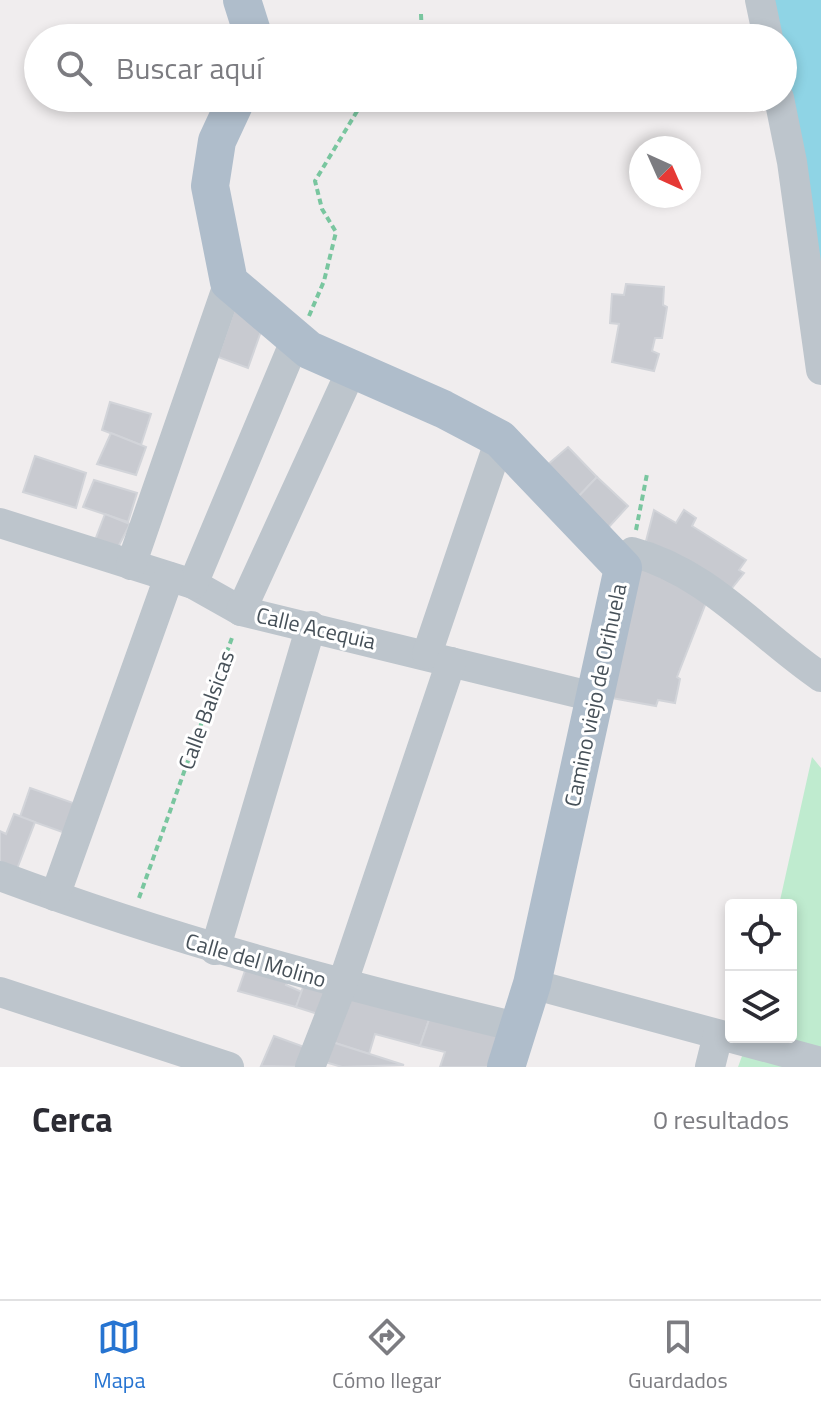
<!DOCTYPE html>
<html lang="es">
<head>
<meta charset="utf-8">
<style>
	:root { --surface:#fff; --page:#f7f7f7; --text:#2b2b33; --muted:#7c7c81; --line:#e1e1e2; --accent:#2674d1 }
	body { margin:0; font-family:"Titillium Web",sans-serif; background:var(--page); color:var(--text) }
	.controls { position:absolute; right:24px; bottom:24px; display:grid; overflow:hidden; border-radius:8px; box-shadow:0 4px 12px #0003 }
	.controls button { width:72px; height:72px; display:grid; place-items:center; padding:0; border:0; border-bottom:2px solid var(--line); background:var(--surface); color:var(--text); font:40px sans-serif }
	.compass { position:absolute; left:629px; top:136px; width:72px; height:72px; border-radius:50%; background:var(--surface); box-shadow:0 4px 12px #0003; rotate:135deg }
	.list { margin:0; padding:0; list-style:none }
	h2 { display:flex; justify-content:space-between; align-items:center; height:104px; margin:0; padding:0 32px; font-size:34px }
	h2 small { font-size:26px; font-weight:400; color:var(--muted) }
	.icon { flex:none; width:44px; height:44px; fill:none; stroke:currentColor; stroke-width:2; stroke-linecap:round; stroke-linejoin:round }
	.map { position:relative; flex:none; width:821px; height:1067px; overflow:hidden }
	.search { position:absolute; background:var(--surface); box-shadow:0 4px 12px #0003; left:24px; right:24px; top:24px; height:88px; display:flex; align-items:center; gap:20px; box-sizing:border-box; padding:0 28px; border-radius:44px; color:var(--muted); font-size:30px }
	.sheet { height:232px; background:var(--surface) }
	nav { display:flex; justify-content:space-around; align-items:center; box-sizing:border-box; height:112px; border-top:2px solid var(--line); background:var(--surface); font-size:22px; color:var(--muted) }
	nav a { display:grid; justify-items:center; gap:4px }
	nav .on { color:var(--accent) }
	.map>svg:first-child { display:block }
</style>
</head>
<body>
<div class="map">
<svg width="821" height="1067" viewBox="0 0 821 1067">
	<rect width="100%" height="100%" fill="#f0edee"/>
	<polygon fill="#bfebcf" points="812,757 821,768 821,1067 738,1067 749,1037 791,1037 791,905 779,905"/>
	<polygon fill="#8fd4e5" points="773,0 821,0 821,290 783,62 783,38 779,38"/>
	<g fill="#c8cad0" stroke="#d2d4d9" stroke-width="2">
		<polygon points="626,284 664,287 663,305 667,307 662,338 655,338 652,351 659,354 654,371 612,362 619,324 610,323 612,294 624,295"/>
		<polygon points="236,305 264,323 248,368 218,357"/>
		<polygon points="110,402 151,414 141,445 102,430"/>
		<polygon points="111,433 146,447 136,475 97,464"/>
		<polygon points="568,447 597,477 578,497 546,466"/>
		<polygon points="35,456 86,473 76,508 23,492"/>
		<polygon points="597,477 628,506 606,530 575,500"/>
		<polygon points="94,480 137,493 128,522 83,507"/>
		<polygon points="654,510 676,523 684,510 696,518 692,526 746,560 739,570 744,573 728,593 646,541"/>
		<polygon points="105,514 130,524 115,553 94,543"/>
		<polygon points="642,562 709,595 677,677 680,679 675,703 658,700 656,706 606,697"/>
		<polygon points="30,788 79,805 68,834 20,817"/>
		<polygon points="14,814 35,822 17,869 0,862 0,831 6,834"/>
		<polygon points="247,965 290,978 286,985 302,992 296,1007 238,991"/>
		<polygon points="306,979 334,987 324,1016 296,1007"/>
		<polygon points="350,990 432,1011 420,1046 375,1034 369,1054 332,1042"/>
		<polygon points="432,1011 503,1028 491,1067 440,1067 445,1052 420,1046"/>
		<polygon points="274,1036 310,1049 304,1067 261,1066"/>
		<polygon points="332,1042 404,1065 342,1067 325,1062"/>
	</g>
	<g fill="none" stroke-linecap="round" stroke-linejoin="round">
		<g stroke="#79c69f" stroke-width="4" stroke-dasharray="6 4" stroke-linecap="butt">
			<polyline points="421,14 422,38"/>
			<polyline points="309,316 324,281 336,232 322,209 315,181 365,98"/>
			<polyline points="636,530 647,474"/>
			<polyline points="139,898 233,635"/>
		</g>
		<g stroke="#bdc5cc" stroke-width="30">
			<polyline points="760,0 768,38"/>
			<polyline points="779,98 792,162 821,370"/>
			<polyline points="0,523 193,584 241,611 594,697"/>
			<polyline points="131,565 229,282"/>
			<path d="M 623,568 L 632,552 C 708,572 758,634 821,677"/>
			<polyline points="193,584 295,341"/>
			<polyline points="241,611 351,371"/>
			<polyline points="427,654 500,439"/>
			<path d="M 0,876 C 169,939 341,985 517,1027"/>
			<polyline points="55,896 169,577"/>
			<polyline points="215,950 311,626"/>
			<polyline points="532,984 821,1062"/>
			<polyline points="0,992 229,1067"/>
			<polyline points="310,1067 342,985 451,662"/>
			<polyline points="710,1067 718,1035"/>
		</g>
		<g stroke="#afbdcb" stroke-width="38">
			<polyline points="242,0 254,38"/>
			<polyline points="237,98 217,141 210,186 229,282 309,350 443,409 500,439 623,568 532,984 506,1067"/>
		</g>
	</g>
	<g text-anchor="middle" stroke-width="6" stroke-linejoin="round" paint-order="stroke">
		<g font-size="22" fill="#475159" stroke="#fff">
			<text transform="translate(316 628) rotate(13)" y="8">Calle Acequia</text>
			<text transform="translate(595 695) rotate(-78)" y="8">Camino viejo de Orihuela</text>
			<text transform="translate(206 710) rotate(-70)" y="8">Calle Balsicas</text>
			<text transform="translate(256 960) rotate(16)" y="8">Calle del Molino</text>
		</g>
	</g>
</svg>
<div class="controls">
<button><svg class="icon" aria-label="locate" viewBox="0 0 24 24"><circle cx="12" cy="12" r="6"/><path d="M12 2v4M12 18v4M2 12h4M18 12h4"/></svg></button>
<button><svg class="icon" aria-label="layers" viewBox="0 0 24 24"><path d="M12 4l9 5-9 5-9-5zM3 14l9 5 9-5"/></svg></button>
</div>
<svg class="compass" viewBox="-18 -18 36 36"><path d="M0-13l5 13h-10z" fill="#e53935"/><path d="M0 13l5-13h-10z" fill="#7c7c81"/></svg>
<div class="search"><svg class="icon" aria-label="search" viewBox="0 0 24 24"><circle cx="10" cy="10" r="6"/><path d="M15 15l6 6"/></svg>Buscar aquí</div>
</div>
<section class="sheet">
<h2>Cerca<small>0 resultados</small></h2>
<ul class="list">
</ul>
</section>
<nav>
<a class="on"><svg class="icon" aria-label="map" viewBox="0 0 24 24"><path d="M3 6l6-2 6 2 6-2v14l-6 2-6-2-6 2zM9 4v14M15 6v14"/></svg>Mapa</a>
<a><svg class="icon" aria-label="directions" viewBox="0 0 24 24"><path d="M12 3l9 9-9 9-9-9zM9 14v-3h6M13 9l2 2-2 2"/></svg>Cómo llegar</a>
<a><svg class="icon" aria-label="saved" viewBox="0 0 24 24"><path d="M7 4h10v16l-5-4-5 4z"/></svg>Guardados</a>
</nav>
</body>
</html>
